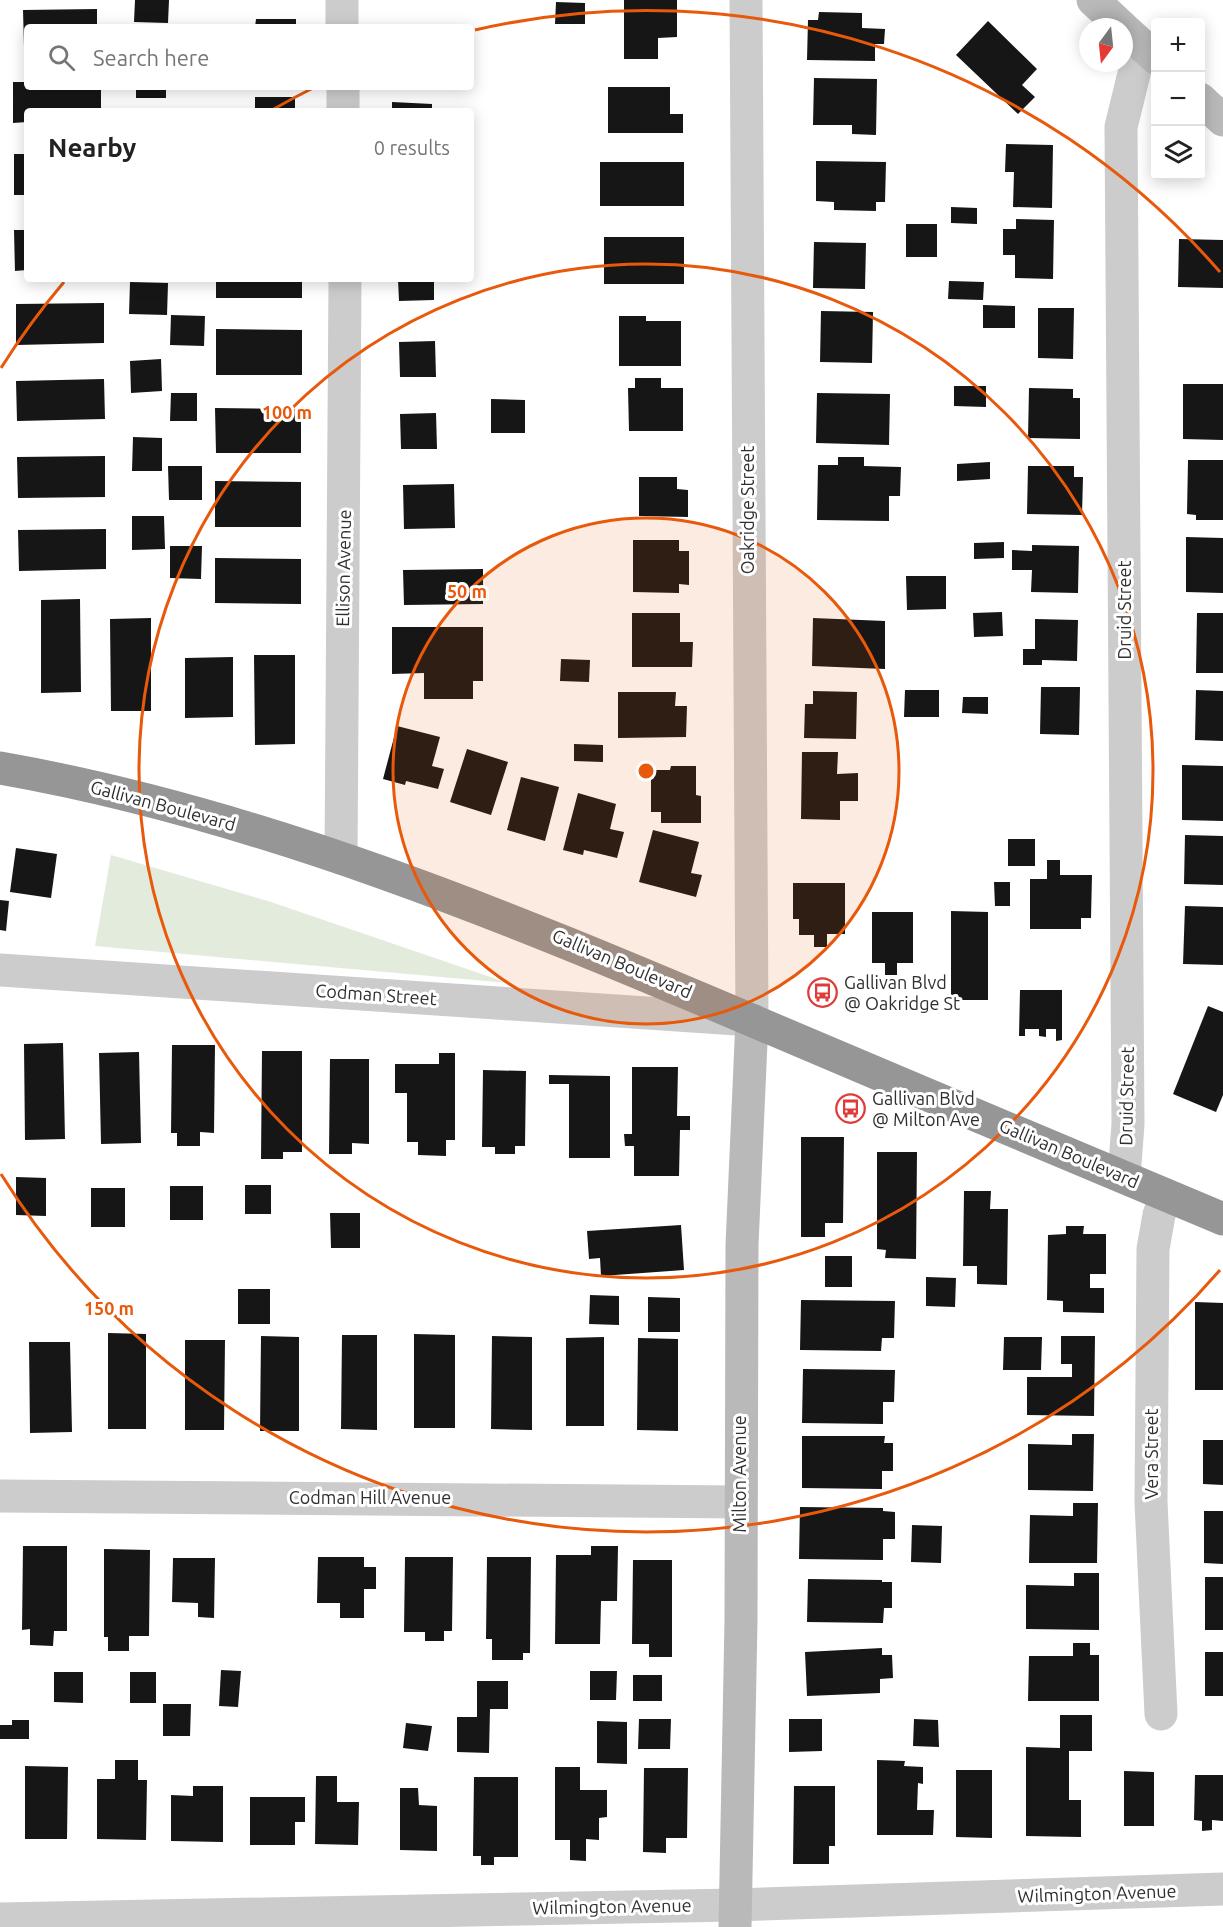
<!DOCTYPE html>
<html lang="en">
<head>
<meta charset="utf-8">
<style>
	:root { --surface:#fff; --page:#f6f6f6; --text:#222; --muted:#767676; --line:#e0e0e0 }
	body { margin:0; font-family:Ubuntu,sans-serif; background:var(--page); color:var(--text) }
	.controls { position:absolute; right:18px; top:18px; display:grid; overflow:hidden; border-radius:6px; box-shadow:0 3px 15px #0003 }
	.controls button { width:54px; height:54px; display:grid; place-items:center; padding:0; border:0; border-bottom:2px solid var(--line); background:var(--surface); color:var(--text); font:30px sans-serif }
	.compass { position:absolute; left:1079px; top:18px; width:54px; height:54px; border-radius:50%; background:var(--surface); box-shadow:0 3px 15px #0003; rotate:195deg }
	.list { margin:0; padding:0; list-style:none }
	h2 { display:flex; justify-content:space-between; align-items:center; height:78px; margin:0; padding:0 24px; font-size:26px }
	h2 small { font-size:20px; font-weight:400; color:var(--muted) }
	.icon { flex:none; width:33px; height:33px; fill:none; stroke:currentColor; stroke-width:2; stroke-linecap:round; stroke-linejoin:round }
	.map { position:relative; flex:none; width:1223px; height:1927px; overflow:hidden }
	.search { position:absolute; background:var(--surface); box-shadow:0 3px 15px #0003; left:24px; top:24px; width:450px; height:66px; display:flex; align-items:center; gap:15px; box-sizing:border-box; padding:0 21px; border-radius:6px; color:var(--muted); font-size:22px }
	.panel { position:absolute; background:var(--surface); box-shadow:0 3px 15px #0003; left:24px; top:108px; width:450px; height:174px; border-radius:6px }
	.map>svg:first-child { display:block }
</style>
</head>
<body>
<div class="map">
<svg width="1223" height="1927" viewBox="0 0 1223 1927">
	<rect width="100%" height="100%" fill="#fff"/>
	<polygon fill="#e3ebdd" points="111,855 271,902 508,983 95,946"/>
	<g fill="#161616">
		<polygon points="135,0 169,0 168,23 134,22"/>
		<polygon points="624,0 677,0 677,37 658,38 658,59 624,59"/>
		<polygon points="556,2 585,3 585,24 555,24"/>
		<polygon points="97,9 97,27 27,27 27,46 24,46 23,10"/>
		<polygon points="819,12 862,13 862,28 885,29 884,44 875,44 875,61 807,60 808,20 818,20"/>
		<polygon points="256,19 296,19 296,27 255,27"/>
		<polygon points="988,21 1037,69 1022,85 1035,97 1018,114 956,55"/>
		<polygon points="814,78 877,79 876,135 852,134 852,125 813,125"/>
		<polygon points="13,82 27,82 27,87 101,87 101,111 27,111 27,122 13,123"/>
		<rect x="136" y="87" width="30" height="11"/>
		<polygon points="608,87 670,87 670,114 683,114 683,133 608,133"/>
		<rect x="255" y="97" width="40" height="14"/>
		<polygon points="392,102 432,104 432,111 392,111"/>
		<polygon points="1006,144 1053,145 1052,208 1013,207 1014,172 1005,172"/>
		<rect x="14" y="154" width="13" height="41"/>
		<polygon points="816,161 886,162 885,202 876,202 876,211 834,210 834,202 816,201"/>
		<rect x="600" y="162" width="84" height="44"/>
		<polygon points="951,207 977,208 977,224 951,223"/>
		<polygon points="1016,219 1054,220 1053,279 1015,278 1015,255 1003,255 1003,229 1016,229"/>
		<rect x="906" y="224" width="31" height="33"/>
		<polygon points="14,230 27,230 27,270 15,271"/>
		<rect x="604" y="237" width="80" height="47"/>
		<polygon points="1179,239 1223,240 1223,288 1178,287"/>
		<polygon points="814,242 866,243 865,289 813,288"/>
		<rect x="216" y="279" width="86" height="19"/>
		<polygon points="398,279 434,279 434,300 399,301"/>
		<polygon points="949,281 984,282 983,300 948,299"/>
		<polygon points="130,282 168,283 167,315 129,314"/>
		<polygon points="104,303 104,343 16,345 16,304"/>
		<polygon points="983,305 1015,306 1015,328 983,328"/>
		<polygon points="1038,308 1074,308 1073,359 1038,358"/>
		<polygon points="821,311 873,312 872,363 820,362"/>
		<polygon points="171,315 205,316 204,346 170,345"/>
		<polygon points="619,316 646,316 646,321 681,321 681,366 619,366"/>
		<polygon points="216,329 302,330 302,375 216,375"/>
		<polygon points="435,341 436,377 400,377 399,342"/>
		<polygon points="161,359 162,391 131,393 130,361"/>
		<polygon points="635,378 661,378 661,388 683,388 683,431 629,431 628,388 635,388"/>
		<polygon points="104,379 105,419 17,421 16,381"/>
		<polygon points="1183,384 1223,384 1223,440 1183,439"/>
		<polygon points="954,386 986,386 986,407 954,406"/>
		<polygon points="1029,388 1073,389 1073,398 1080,398 1080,439 1028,438"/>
		<polygon points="171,393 197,393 197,421 170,421"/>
		<polygon points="817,393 890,394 889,445 816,443"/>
		<polygon points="491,399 525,400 525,433 491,433"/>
		<polygon points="215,408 301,409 301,453 216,453"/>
		<polygon points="436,413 437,449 401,449 400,414"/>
		<polygon points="133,437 162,438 162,471 132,471"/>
		<polygon points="105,456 105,497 18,498 17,457"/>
		<polygon points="838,457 864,457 864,466 901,467 900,496 889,496 889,521 817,520 818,465 838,465"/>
		<polygon points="1188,460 1223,460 1223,520 1196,520 1196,515 1187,514"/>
		<polygon points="990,462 990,479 957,481 957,464"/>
		<polygon points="168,466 202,466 202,500 169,500"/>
		<polygon points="1028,466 1074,466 1074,477 1083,477 1082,515 1027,514"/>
		<polygon points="639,477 677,477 677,489 688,490 688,517 639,516"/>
		<polygon points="215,481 301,482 301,527 215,527"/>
		<polygon points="454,484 455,528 404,529 403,485"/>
		<polygon points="132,516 164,516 165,549 132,550"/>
		<polygon points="106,529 106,569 19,571 18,530"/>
		<polygon points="1186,537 1223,538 1223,593 1186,592"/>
		<polygon points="633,540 679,540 679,551 689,551 689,585 679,584 679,593 633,592"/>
		<polygon points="1004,542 1004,558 974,559 974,543"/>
		<polygon points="1032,545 1079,546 1078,593 1031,592 1032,570 1012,570 1012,550 1032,551"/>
		<polygon points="170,546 202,546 201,579 170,578"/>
		<polygon points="215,558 301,559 301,604 215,603"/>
		<polygon points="483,569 483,604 404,605 403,570"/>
		<polygon points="906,576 946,576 946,609 907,610"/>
		<polygon points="80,599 81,692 41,693 41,600"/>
		<polygon points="1002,612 1003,636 974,637 973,613"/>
		<polygon points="632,613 680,613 680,642 693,642 692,667 632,667"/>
		<polygon points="1197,613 1223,613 1223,673 1196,673"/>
		<polygon points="151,618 151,711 111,711 110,619"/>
		<polygon points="813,618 885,621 885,669 812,666"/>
		<polygon points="1035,619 1078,620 1077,661 1042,660 1042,665 1023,665 1023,649 1035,649"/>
		<polygon points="392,627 483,627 483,681 473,681 473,699 424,699 424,673 392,674"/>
		<polygon points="254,655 295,655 295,744 255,745"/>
		<polygon points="233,657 233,717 185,718 185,658"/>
		<polygon points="561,659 590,660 589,682 560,681"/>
		<polygon points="1041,687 1080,687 1079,735 1040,734"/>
		<polygon points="905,690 939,690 939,717 904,717"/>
		<polygon points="1196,690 1223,691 1223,741 1195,740"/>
		<polygon points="813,691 857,692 856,739 804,738 805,704 813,704"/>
		<polygon points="618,692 676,692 675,706 687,706 686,737 618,738"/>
		<polygon points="963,697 988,697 988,714 962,713"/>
		<polygon points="397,726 440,737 432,766 444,769 438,789 406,781 405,785 383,779"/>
		<polygon points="574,744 603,745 603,762 574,761"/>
		<polygon points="467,749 508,762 491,815 450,802"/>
		<polygon points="802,752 838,752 837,774 858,773 858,801 840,801 840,820 801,819"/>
		<polygon points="1182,765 1223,766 1223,821 1182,820"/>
		<polygon points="671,766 696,766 696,795 701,796 701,823 661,823 661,812 651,812 651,770 670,770"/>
		<polygon points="521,777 559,787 545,841 507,830"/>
		<polygon points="578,793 616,804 610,829 624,832 617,858 584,850 583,855 563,850"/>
		<polygon points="653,830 699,842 691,873 702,875 696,897 639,882"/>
		<polygon points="1185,835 1223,836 1223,885 1184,884"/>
		<rect x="1008" y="839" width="27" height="27"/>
		<polygon points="16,848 57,854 51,898 10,892"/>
		<polygon points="1047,860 1060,860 1060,875 1092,875 1091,918 1081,918 1081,929 1030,929 1030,879 1047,879"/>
		<polygon points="994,882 1010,882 1010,906 995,906"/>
		<polygon points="793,883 845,883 845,934 827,934 827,947 814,947 814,935 799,935 799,919 793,919"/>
		<polygon points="0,900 9,901 6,931 0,930"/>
		<polygon points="1185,906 1223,907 1223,965 1183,964"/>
		<polygon points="951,911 988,912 988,1000 951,1000"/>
		<polygon points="872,912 913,912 913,963 897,963 897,975 885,975 885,963 872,963"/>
		<polygon points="1020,990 1062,990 1062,1040 1056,1041 1056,1029 1046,1029 1046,1037 1039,1036 1039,1029 1025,1029 1025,1036 1019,1036"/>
		<polygon points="1208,1006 1223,1012 1223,1095 1216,1112 1173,1094"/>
		<polygon points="63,1043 65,1139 25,1140 24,1044"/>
		<polygon points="172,1045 215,1045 214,1133 200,1132 200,1146 177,1146 177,1133 171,1133"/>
		<polygon points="262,1051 302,1051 302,1152 283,1152 283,1159 261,1159"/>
		<polygon points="139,1052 141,1143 101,1144 99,1053"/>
		<polygon points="439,1053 455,1053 455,1140 446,1140 446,1156 418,1155 418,1142 407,1142 407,1093 395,1093 395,1064 439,1064"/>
		<polygon points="330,1059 369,1059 369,1144 352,1143 352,1154 329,1154"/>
		<polygon points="632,1067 678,1067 677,1116 690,1116 690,1130 680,1130 679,1176 634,1176 634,1146 625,1146 624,1134 632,1134"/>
		<polygon points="483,1070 526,1071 525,1146 515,1146 515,1154 495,1154 495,1147 482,1147"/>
		<polygon points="549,1075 610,1076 610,1158 569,1158 569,1084 549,1084"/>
		<polygon points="801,1137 844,1137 843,1223 825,1223 825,1237 801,1237"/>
		<polygon points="877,1152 917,1152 916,1259 885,1258 886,1250 877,1249"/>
		<polygon points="16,1177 46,1178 46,1216 16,1215"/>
		<rect x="245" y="1185" width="26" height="29"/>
		<rect x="170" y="1186" width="33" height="34"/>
		<rect x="91" y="1188" width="34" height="39"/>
		<polygon points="964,1191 991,1191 990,1209 1008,1209 1007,1285 977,1284 977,1266 963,1266"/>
		<polygon points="330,1213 360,1213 360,1248 331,1248"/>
		<polygon points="681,1225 684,1270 601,1276 600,1258 589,1259 587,1231"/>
		<polygon points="1066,1226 1084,1226 1083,1234 1106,1234 1106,1274 1090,1274 1090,1288 1104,1288 1104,1313 1063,1312 1063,1301 1047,1300 1048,1235 1066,1234"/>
		<rect x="825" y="1256" width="27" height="31"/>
		<polygon points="926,1277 956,1278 955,1307 926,1306"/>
		<rect x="238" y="1289" width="32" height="35"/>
		<polygon points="590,1295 619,1296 619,1325 589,1324"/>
		<polygon points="648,1297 680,1298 680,1332 648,1332"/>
		<polygon points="801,1300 895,1301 894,1338 882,1338 881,1351 800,1350"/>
		<polygon points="1195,1302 1223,1303 1223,1390 1195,1390"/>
		<polygon points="108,1333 146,1334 146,1429 108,1429"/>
		<polygon points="414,1334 455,1335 455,1428 414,1428"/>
		<polygon points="342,1335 377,1335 377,1430 341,1429"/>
		<polygon points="261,1336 299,1337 299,1431 260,1431"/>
		<polygon points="492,1336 532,1337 532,1430 491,1429"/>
		<polygon points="1061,1336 1095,1336 1094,1416 1027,1415 1027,1377 1072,1377 1072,1364 1061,1364"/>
		<polygon points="604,1337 604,1426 566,1426 566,1338"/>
		<polygon points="1004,1337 1042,1337 1041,1370 1003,1370"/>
		<polygon points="638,1338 678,1339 678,1431 637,1430"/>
		<polygon points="185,1340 225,1340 224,1430 185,1430"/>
		<polygon points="29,1342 70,1342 72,1432 30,1433"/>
		<polygon points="803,1369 895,1370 894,1402 883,1402 883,1424 802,1423"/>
		<polygon points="1072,1434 1094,1434 1093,1491 1028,1490 1028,1444 1072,1445"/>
		<polygon points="802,1436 885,1436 884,1443 893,1443 893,1471 882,1471 882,1489 802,1488"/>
		<polygon points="1203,1440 1223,1440 1223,1485 1203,1484"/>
		<polygon points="1073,1503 1098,1503 1097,1563 1029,1563 1030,1515 1073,1516"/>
		<polygon points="800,1507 883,1508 883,1511 895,1512 895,1539 883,1539 883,1560 799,1559"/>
		<polygon points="1204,1511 1223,1511 1223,1564 1204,1563"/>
		<polygon points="912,1525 942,1526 941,1563 911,1562"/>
		<polygon points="23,1546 67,1546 67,1631 54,1631 53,1646 30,1645 30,1629 22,1630"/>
		<polygon points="591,1546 618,1546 617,1601 601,1601 600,1644 555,1644 556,1555 591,1555"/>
		<polygon points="104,1549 150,1550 149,1636 129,1636 129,1651 108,1651 108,1637 104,1637"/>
		<polygon points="318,1557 364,1557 364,1567 376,1567 376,1589 364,1589 364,1618 340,1618 340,1603 317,1603"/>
		<polygon points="405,1557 453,1557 452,1631 444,1631 444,1641 425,1641 425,1632 404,1632"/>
		<polygon points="487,1557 531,1557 530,1653 523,1653 523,1660 492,1660 492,1639 486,1639"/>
		<polygon points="173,1558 215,1558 214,1618 198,1617 198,1603 172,1602"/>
		<polygon points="633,1560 672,1560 672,1657 649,1657 649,1644 632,1644"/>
		<polygon points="1074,1573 1099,1573 1099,1630 1026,1629 1026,1585 1074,1586"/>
		<rect x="1205" y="1577" width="18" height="53"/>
		<polygon points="808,1579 882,1580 882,1582 892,1582 892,1608 884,1608 883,1623 807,1622"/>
		<polygon points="1073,1643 1090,1643 1090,1655 1099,1655 1099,1701 1028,1701 1029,1656 1073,1656"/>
		<polygon points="882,1648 882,1655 892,1655 893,1678 880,1679 880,1693 807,1696 805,1652"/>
		<rect x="1205" y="1652" width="18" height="44"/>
		<polygon points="221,1670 241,1671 238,1707 219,1706"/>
		<polygon points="590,1671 617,1671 616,1700 590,1700"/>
		<polygon points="54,1672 83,1672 83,1703 54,1702"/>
		<rect x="130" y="1672" width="26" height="31"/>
		<rect x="633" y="1675" width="29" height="26"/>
		<polygon points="477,1681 508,1681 508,1709 490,1709 489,1753 457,1752 457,1717 477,1717"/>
		<polygon points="163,1704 191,1704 190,1736 163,1736"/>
		<polygon points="1060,1715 1092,1715 1092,1751 1069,1751 1069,1800 1081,1800 1081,1837 1026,1836 1026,1747 1060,1748"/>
		<polygon points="639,1719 671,1719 670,1749 638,1749"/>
		<polygon points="789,1719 822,1719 822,1751 789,1752"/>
		<polygon points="914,1719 938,1720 939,1747 913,1746"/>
		<polygon points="12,1720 29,1720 29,1739 0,1739 0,1725 12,1725"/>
		<polygon points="597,1721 627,1722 627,1764 597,1763"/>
		<polygon points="406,1723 432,1726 428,1751 403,1748"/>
		<polygon points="115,1760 138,1760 138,1780 147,1780 146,1840 97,1839 97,1779 115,1779"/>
		<polygon points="877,1760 905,1761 904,1766 923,1767 923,1784 918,1783 917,1810 934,1810 933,1835 877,1835"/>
		<polygon points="25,1766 68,1767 67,1839 25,1839"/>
		<polygon points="555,1767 580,1767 580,1790 607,1790 607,1817 599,1818 599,1840 586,1839 586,1861 570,1860 570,1840 555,1840"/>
		<polygon points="644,1768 688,1768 687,1838 666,1838 666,1853 643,1852"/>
		<polygon points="956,1770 992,1770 992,1838 956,1837"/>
		<polygon points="1124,1771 1154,1772 1154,1826 1124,1826"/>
		<polygon points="1195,1775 1223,1775 1223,1821 1212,1820 1212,1830 1202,1831 1202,1821 1194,1820"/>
		<polygon points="316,1776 337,1776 337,1802 359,1802 358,1845 315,1844"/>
		<polygon points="474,1777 518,1777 518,1857 494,1857 494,1865 481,1865 481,1856 473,1856"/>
		<polygon points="193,1786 223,1786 223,1842 171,1841 171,1795 193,1796"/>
		<polygon points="794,1786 835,1786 835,1846 829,1846 829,1864 793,1864"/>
		<polygon points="400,1788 418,1788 419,1805 437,1806 437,1851 400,1850"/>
		<polygon points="250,1797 305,1797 305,1822 295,1822 295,1845 250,1845"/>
	</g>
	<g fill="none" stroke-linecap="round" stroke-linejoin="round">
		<g stroke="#ccc" stroke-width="33">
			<polyline points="342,0 342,27"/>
			<polyline points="343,87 343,111"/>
			<polyline points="341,858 345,279"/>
			<polyline points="0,970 752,1020 746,0"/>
			<polyline points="1124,1177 1128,1124 1121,127 1141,45"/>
			<polyline points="0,1496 740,1502"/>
			<polyline points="1161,1714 1151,1502 1153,1249 1159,1215 1166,1195"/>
			<polyline points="0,1919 734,1905 1223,1889"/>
		</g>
		<g stroke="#b9b9b9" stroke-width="33">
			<polyline points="1093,0 1122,27"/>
			<polyline points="1124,29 1156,58"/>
			<polyline points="1200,99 1223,120"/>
			<polyline points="735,1927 741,1621 742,1245 752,1020"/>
		</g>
		<path stroke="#969696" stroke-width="33" d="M 0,768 C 262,814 508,917 751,1020 C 908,1087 1066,1153 1223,1219"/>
	</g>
	<circle cx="646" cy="771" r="253" fill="#e8590c" fill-opacity=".12"/>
	<g fill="none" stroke="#e8590c" stroke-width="3">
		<circle cx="646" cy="771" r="253"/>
		<circle cx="646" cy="771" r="507"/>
		<path d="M1220 1270A760 760 0 0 1 1 1174M1 368A760 760 0 0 1 64 282M272 110A760 760 0 0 1 313 88M475 30A760 760 0 0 1 1220 272"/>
	</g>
	<defs>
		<symbol id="bus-ring" viewBox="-11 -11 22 22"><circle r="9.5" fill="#fff" stroke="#de3c39" stroke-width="1.5"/><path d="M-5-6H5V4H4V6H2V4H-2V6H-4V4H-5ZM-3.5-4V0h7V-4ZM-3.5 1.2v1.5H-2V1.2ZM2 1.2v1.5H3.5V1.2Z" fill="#de3c39"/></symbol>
	</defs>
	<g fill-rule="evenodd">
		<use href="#bus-ring" x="806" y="976" width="33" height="33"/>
		<use href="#bus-ring" x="834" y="1092" width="33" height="33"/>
	</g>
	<g text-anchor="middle" stroke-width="6" stroke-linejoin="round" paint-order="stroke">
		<g font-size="18" fill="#2f2f2f" stroke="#fff">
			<text transform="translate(748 510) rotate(-90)" y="6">Oakridge Street</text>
			<text transform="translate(344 568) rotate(-89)" y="6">Ellison Avenue</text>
			<text transform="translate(1125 610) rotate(-90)" y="6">Druid Street</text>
			<text transform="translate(163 806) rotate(15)" y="6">Gallivan Boulevard</text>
			<text transform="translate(622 964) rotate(23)" y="6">Gallivan Boulevard</text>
			<text transform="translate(376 995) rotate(4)" y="6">Codman Street</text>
			<text transform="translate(1127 1096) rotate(-89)" y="6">Druid Street</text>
			<text transform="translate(1069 1154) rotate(23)" y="6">Gallivan Boulevard</text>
			<text transform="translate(1152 1454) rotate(-90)" y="6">Vera Street</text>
			<text transform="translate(740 1474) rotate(-90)" y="6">Milton Avenue</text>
			<text x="370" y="1504">Codman Hill Avenue</text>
			<text transform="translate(1097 1894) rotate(-2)" y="6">Wilmington Avenue</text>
			<text transform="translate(612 1907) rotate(-1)" y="6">Wilmington Avenue</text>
		</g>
		<g font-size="18" fill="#2f2f2f" stroke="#fff" text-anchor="start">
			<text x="844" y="989">Gallivan Blvd<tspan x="844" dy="21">@ Oakridge St</tspan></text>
			<text x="872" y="1105">Gallivan Blvd<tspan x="872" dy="21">@ Milton Ave</tspan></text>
		</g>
	</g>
	<circle cx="646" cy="771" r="9" fill="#e8590c" stroke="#fff" stroke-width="3"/>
	<g font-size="18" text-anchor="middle" font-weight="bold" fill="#e8590c" stroke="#fff" stroke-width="6" stroke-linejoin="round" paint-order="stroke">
		<text x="287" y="419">100 m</text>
		<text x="467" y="598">50 m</text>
		<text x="109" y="1315">150 m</text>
	</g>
</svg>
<div class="controls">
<button>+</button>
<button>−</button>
<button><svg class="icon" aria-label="layers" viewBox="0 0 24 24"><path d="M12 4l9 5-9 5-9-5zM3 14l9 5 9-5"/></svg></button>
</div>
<svg class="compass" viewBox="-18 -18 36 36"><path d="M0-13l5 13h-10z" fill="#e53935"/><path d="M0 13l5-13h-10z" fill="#767676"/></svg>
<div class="search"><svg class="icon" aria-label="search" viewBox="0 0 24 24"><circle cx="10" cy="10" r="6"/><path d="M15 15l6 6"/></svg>Search here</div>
<section class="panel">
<h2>Nearby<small>0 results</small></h2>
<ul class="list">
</ul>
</section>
</div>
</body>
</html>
